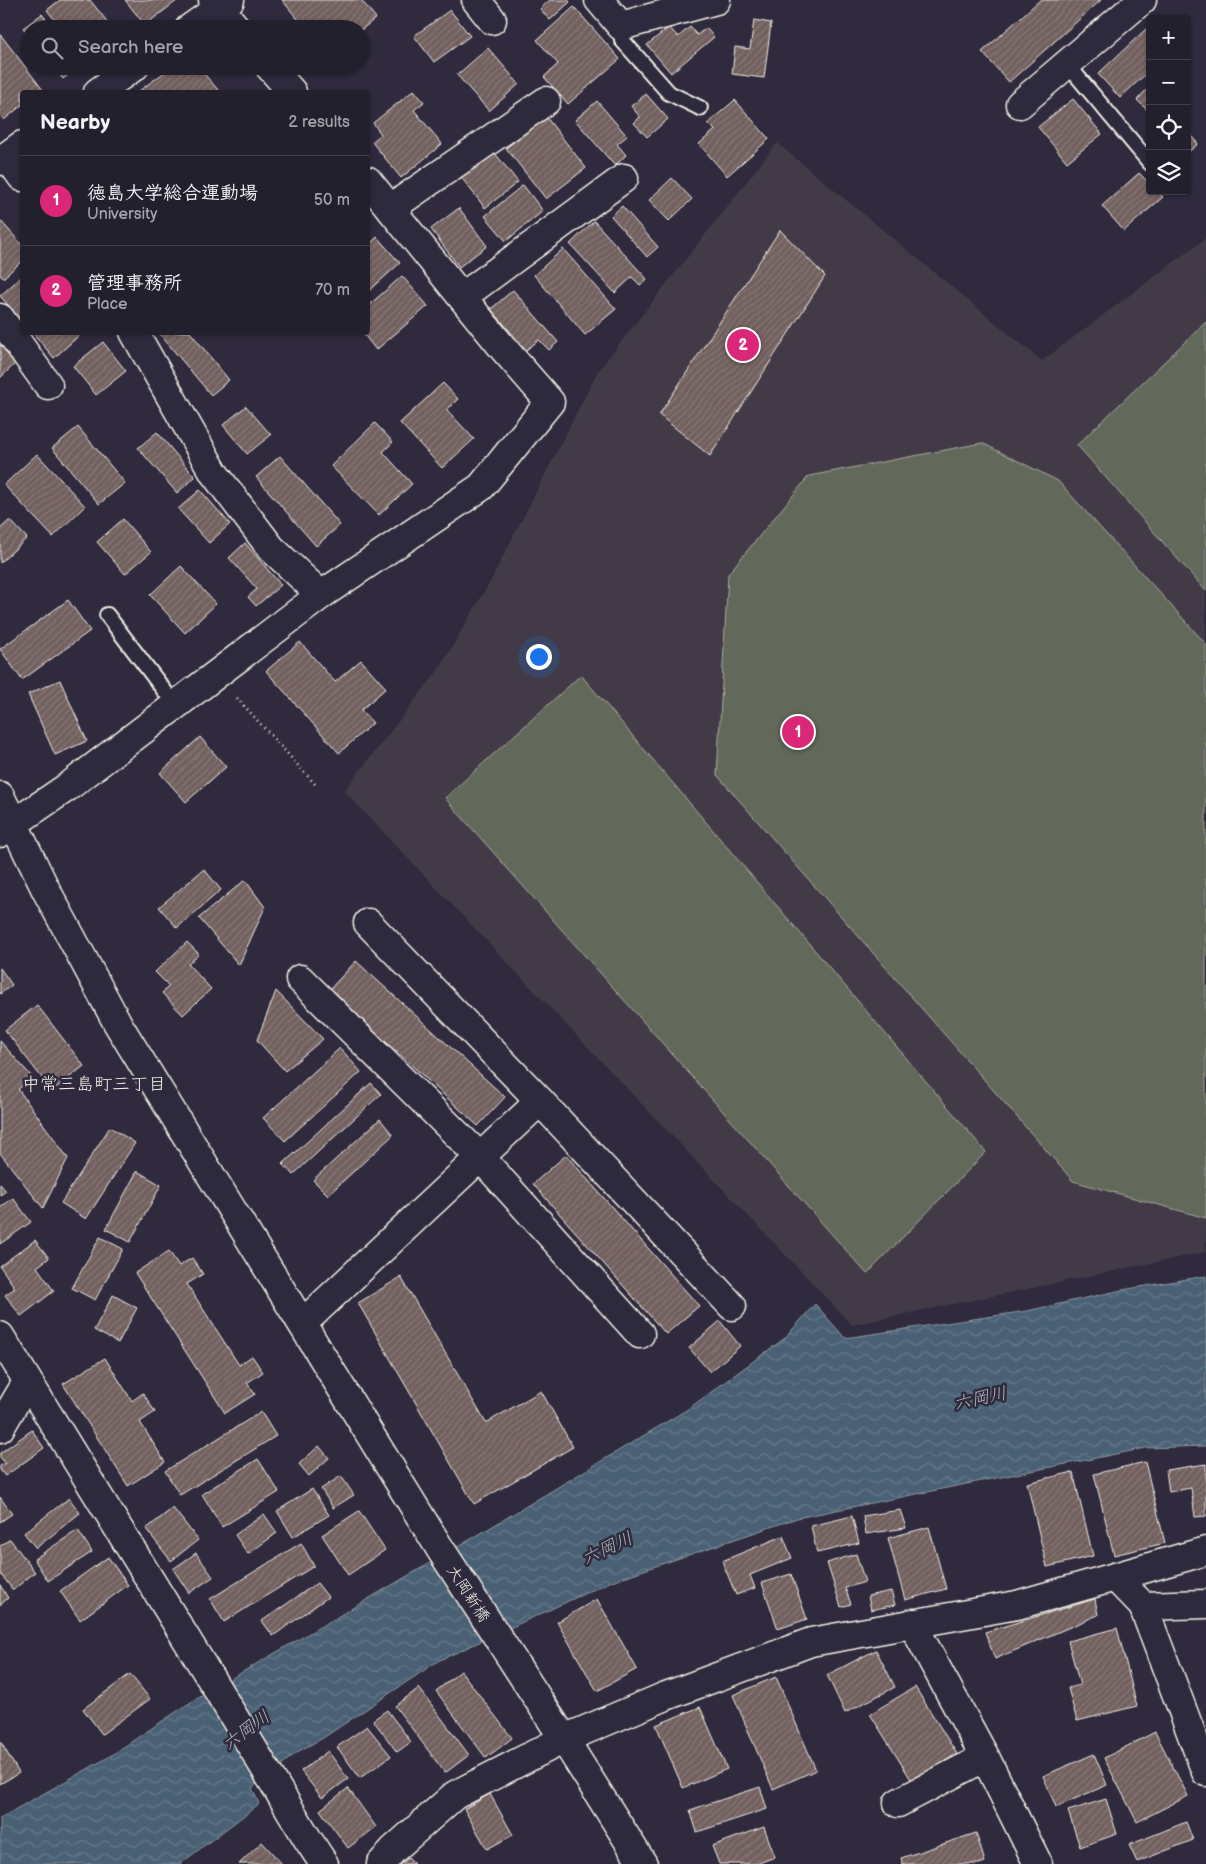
<!DOCTYPE html>
<html lang="en">
<head>
<meta charset="utf-8">
<style>
	:root { --surface:#23202e; --page:#2b2836; --text:#f1f3f6; --muted:#a3a3aa; --line:#403e4a; --accent:#db2777 }
	body { margin:0; font-family:"Balsamiq Sans","Klee One",sans-serif; background:var(--page); color:var(--text) }
	.controls { position:absolute; right:15px; top:15px; display:grid; overflow:hidden; border-radius:5px; box-shadow:0 1px 4px #0004 }
	.controls button { width:45px; height:45px; display:grid; place-items:center; padding:0; border:0; border-bottom:1px solid var(--line); background:var(--surface); color:var(--text); font:25px sans-serif }
	.you { position:absolute; left:538px; top:656px; width:18px; height:18px; margin:-12px; border:4px solid #fff; border-radius:50%; background:#1a73e8; box-shadow:0 0 0 8px #1a73e833 }
	.badge { display:grid; place-items:center; width:32px; height:32px; border-radius:50%; background:var(--accent); color:#fff; font-size:16px; font-weight:700 }
	.pin { position:absolute; translate:-50% -50%; border:2px solid #fff; box-shadow:0 1px 5px #0006 }
	.list { margin:0; padding:0; list-style:none }
	h2 { display:flex; justify-content:space-between; align-items:center; height:65px; margin:0; padding:0 20px; font-size:21px }
	h2 small { font-size:16px; font-weight:400; color:var(--muted) }
	.list li { display:grid; grid-template-columns:32px 1fr auto; gap:15px; align-items:center; box-sizing:border-box; height:90px; padding:0 20px; border-top:1px solid var(--line) }
	.list b { display:block; font-size:19px; white-space:nowrap }
	.list p { margin:0; font-size:16px; white-space:nowrap; color:var(--muted) }
	.list em { font-size:16px; font-style:normal; color:var(--muted) }
	.icon { flex:none; width:28px; height:28px; fill:none; stroke:currentColor; stroke-width:2; stroke-linecap:round; stroke-linejoin:round }
	.map { position:relative; flex:none; width:1206px; height:1864px; overflow:hidden }
	.search { position:absolute; background:var(--surface); box-shadow:0 1px 4px #0004; left:20px; top:20px; width:350px; height:55px; display:flex; align-items:center; gap:12px; box-sizing:border-box; padding:0 18px; border-radius:28px; color:var(--muted); font-size:19px }
	.panel { position:absolute; background:var(--surface); box-shadow:0 1px 4px #0004; left:20px; top:90px; width:350px; height:245px; border-radius:5px }
	.map>svg:first-child { display:block }
</style>
</head>
<body>
<div class="map">
<svg width="1206" height="1864" viewBox="0 0 1206 1864">
	<defs>
		<pattern id="water-waves" width="16" height="10" patternUnits="userSpaceOnUse" patternTransform="scale(1.25)"><rect width="16" height="10" fill="#4a6175"/><path d="M0 5q4-4 8 0t8 0" fill="none" stroke="#657889"/></pattern>
		<pattern id="building-hatch" width="6" height="6" patternUnits="userSpaceOnUse" patternTransform="scale(1.25)"><rect width="6" height="6" fill="#72605f"/><path d="M-1 1l2-2M0 6l6-6M5 7l2-2" fill="none" stroke="#877776"/></pattern>
	</defs>
	<rect width="100%" height="100%" fill="#2f2a3d"/>
	<filter id="ink" filterUnits="userSpaceOnUse"><feTurbulence type="fractalNoise" baseFrequency=".02" numOctaves="2"/><feDisplacementMap in="SourceGraphic" scale="10" xChannelSelector="R" yChannelSelector="G"/><feConvolveMatrix kernelMatrix="1 2 1 2 8 2 1 2 1" color-interpolation-filters="sRGB"/></filter>
	<g filter="url(#ink)">
		<polygon fill="#433a47" points="777,143 1042,361 1206,238 1206,1252 852,1325 344,791 437,672 489,584 598,371"/>
		<g fill="#62675a" stroke="#abaca1">
			<polygon points="1206,322 1206,591 1077,445"/>
			<polygon points="982,443 1058,481 1206,644 1206,1218 1073,1181 717,775 728,574 809,476"/>
			<polygon points="581,675 986,1152 867,1274 445,798"/>
		</g>
		<polygon fill="url(#water-waves)" stroke="#8e9ba3" points="1206,1276 1206,1446 1146,1448 797,1518 612,1581 438,1661 323,1738 299,1751 252,1788 259,1804 180,1864 0,1864 0,1818 107,1758 191,1702 478,1535 688,1409 785,1338 815,1304 845,1338 1027,1311 1122,1290"/>
		<g fill="url(#building-hatch)" stroke="#f4f1e8">
			<polygon points="60,0 90,0 113,29 62,29 47,10"/>
			<polygon points="125,0 178,0 145,25"/>
			<polygon points="282,0 361,0 376,18 361,30 361,29 306,29"/>
			<polygon points="550,0 568,0 570,2 550,20 540,9"/>
			<polygon points="1040,0 1101,0 1009,82 982,52"/>
			<polygon points="574,7 620,59 568,104 544,77 558,64 537,40"/>
			<polygon points="450,10 470,36 434,62 414,36"/>
			<polygon points="42,14 53,29 29,29 29,35 23,28"/>
			<polygon points="754,20 771,23 764,78 732,74 735,47 750,49"/>
			<polygon points="669,27 678,37 690,27 697,35 706,28 714,37 671,73 647,45"/>
			<polygon points="1147,28 1150,31 1150,70 1120,98 1098,74"/>
			<polygon points="0,34 43,90 39,92 22,92 22,105 4,120 0,115"/>
			<polygon points="488,48 519,84 489,111 457,75"/>
			<polygon points="53,66 79,66 63,79"/>
			<polygon points="173,66 197,66 220,92 140,92 139,91"/>
			<polygon points="1150,86 1150,113 1137,100"/>
			<polygon points="414,90 424,102 414,110 442,144 401,178 372,142 381,134 373,123"/>
			<polygon points="646,94 668,119 647,137 634,123 640,117 631,106"/>
			<polygon points="1073,99 1102,134 1067,162 1038,127"/>
			<polygon points="735,100 769,139 727,176 699,144 715,130 708,123"/>
			<polygon points="597,101 627,136 617,144 626,155 615,166 575,120"/>
			<polygon points="546,117 586,168 546,199 506,148"/>
			<polygon points="1187,131 1198,144 1187,153"/>
			<polygon points="494,152 518,182 485,208 461,177"/>
			<polygon points="1139,173 1150,184 1150,191 1157,191 1163,197 1124,231 1102,206"/>
			<polygon points="672,178 692,199 669,221 649,200"/>
			<polygon points="523,185 543,211 506,241 485,216"/>
			<polygon points="622,206 658,247 647,257 611,216"/>
			<polygon points="459,208 487,246 459,267 431,229"/>
			<polygon points="0,220 22,245 22,261 3,278 0,275"/>
			<polygon points="594,221 647,279 640,285 632,277 615,293 570,244"/>
			<polygon points="780,230 825,276 710,456 659,415"/>
			<polygon points="377,237 400,263 368,292 368,246"/>
			<polygon points="563,249 616,309 585,335 534,275"/>
			<polygon points="22,276 22,321 0,296"/>
			<polygon points="402,276 428,306 376,350 362,332 368,332 368,306"/>
			<polygon points="513,290 558,342 549,350 539,340 526,350 491,309"/>
			<polygon points="32,332 83,332 54,358"/>
			<polygon points="158,332 190,332 229,380 211,395"/>
			<polygon points="103,342 126,371 96,395 73,366"/>
			<polygon points="0,344 17,362 0,378"/>
			<polygon points="443,383 458,399 447,410 474,439 442,468 400,423"/>
			<polygon points="246,406 271,435 247,454 223,425"/>
			<polygon points="375,423 393,442 383,452 412,484 379,515 331,466"/>
			<polygon points="78,427 125,483 99,504 52,448"/>
			<polygon points="157,432 195,477 177,493 138,448"/>
			<polygon points="37,454 85,506 53,537 4,485"/>
			<polygon points="280,456 340,525 316,546 256,477"/>
			<polygon points="200,490 230,524 209,543 178,509"/>
			<polygon points="123,519 151,552 125,574 97,542"/>
			<polygon points="10,520 27,538 0,563 0,529"/>
			<polygon points="245,543 281,585 256,606 248,597 257,589 229,558"/>
			<polygon points="181,566 216,604 185,633 150,595"/>
			<polygon points="68,600 90,631 22,680 0,649"/>
			<polygon points="300,642 335,682 361,660 386,688 361,710 373,723 339,753 266,671"/>
			<polygon points="60,680 87,741 55,755 28,694"/>
			<polygon points="200,737 226,767 186,802 160,773"/>
			<polygon points="204,869 221,890 177,928 159,907"/>
			<polygon points="245,880 265,907 239,965 199,918"/>
			<polygon points="187,942 199,954 188,964 211,989 183,1015 162,993 169,986 155,972"/>
			<polygon points="356,961 505,1097 478,1126 329,990"/>
			<polygon points="0,968 12,985 0,994"/>
			<polygon points="276,991 323,1039 285,1071 257,1040"/>
			<polygon points="37,1005 84,1066 52,1091 5,1030"/>
			<polygon points="0,1041 33,1078 18,1089 68,1158 43,1208 0,1153"/>
			<polygon points="340,1048 361,1072 285,1141 263,1118"/>
			<polygon points="371,1083 381,1094 293,1175 283,1164"/>
			<polygon points="380,1119 393,1135 328,1195 313,1180"/>
			<polygon points="110,1127 135,1143 86,1219 61,1203"/>
			<polygon points="566,1155 699,1306 666,1334 533,1184"/>
			<polygon points="137,1171 161,1185 130,1242 106,1229"/>
			<polygon points="0,1184 6,1191 0,1195"/>
			<polygon points="13,1198 31,1222 0,1244 0,1208"/>
			<polygon points="100,1237 123,1249 95,1300 72,1288"/>
			<polygon points="35,1240 49,1258 37,1267 54,1291 21,1316 5,1295 15,1288 0,1266"/>
			<polygon points="169,1251 179,1266 192,1258 203,1274 187,1284 239,1365 252,1356 263,1372 247,1383 255,1394 225,1413 135,1273"/>
			<polygon points="401,1277 486,1423 541,1391 573,1447 474,1504 358,1303"/>
			<polygon points="113,1295 137,1308 118,1343 94,1330"/>
			<polygon points="720,1321 740,1346 710,1372 689,1348"/>
			<polygon points="105,1358 132,1401 143,1393 155,1412 140,1422 165,1462 128,1486 63,1384"/>
			<polygon points="261,1412 276,1436 180,1495 165,1471"/>
			<polygon points="32,1430 44,1448 5,1476 0,1470 0,1466 5,1463 0,1457 0,1453"/>
			<polygon points="319,1446 329,1458 309,1476 299,1464"/>
			<polygon points="258,1459 279,1492 222,1527 202,1494"/>
			<polygon points="1145,1462 1165,1543 1114,1555 1094,1474"/>
			<polygon points="1206,1464 1206,1516 1195,1517 1191,1488 1169,1492 1166,1470"/>
			<polygon points="1073,1472 1093,1556 1047,1567 1027,1483"/>
			<polygon points="341,1476 354,1495 333,1508 321,1489"/>
			<polygon points="312,1489 329,1515 293,1537 277,1511"/>
			<polygon points="0,1497 12,1514 0,1522"/>
			<polygon points="69,1498 80,1513 36,1548 24,1533"/>
			<polygon points="173,1508 198,1540 171,1561 146,1529"/>
			<polygon points="900,1510 906,1528 866,1534 863,1516"/>
			<polygon points="359,1511 385,1550 348,1575 322,1535"/>
			<polygon points="264,1514 277,1533 248,1554 235,1535"/>
			<polygon points="852,1516 859,1543 817,1553 811,1526"/>
			<polygon points="929,1527 946,1589 905,1600 888,1538"/>
			<polygon points="78,1530 92,1552 48,1581 34,1559"/>
			<polygon points="783,1536 792,1558 750,1575 755,1588 736,1595 722,1561"/>
			<polygon points="10,1539 35,1572 13,1590 0,1573 0,1546"/>
			<polygon points="301,1543 314,1566 224,1622 210,1599"/>
			<polygon points="196,1553 213,1577 189,1593 173,1569"/>
			<polygon points="856,1554 865,1582 845,1588 851,1604 841,1607 827,1563"/>
			<polygon points="108,1557 128,1585 80,1620 60,1591"/>
			<polygon points="791,1574 807,1619 778,1629 762,1583"/>
			<polygon points="317,1583 328,1597 273,1636 262,1621"/>
			<polygon points="0,1585 8,1598 0,1605"/>
			<polygon points="891,1591 895,1605 871,1610 868,1596"/>
			<polygon points="597,1599 637,1669 597,1691 557,1622"/>
			<polygon points="1095,1599 1098,1615 995,1659 985,1632"/>
			<polygon points="1117,1628 1137,1706 1077,1721 1068,1688 1080,1685 1068,1641"/>
			<polygon points="876,1650 895,1687 845,1713 827,1675"/>
			<polygon points="461,1671 512,1738 486,1758 436,1691"/>
			<polygon points="130,1674 150,1699 102,1734 83,1709"/>
			<polygon points="776,1677 816,1770 773,1789 733,1695"/>
			<polygon points="915,1687 957,1754 912,1781 870,1714"/>
			<polygon points="419,1688 469,1755 445,1773 395,1706"/>
			<polygon points="700,1707 727,1769 683,1788 656,1725"/>
			<polygon points="387,1710 411,1742 397,1752 373,1720"/>
			<polygon points="367,1726 391,1756 360,1778 337,1747"/>
			<polygon points="1155,1732 1188,1796 1137,1822 1104,1758"/>
			<polygon points="0,1741 19,1773 0,1784"/>
			<polygon points="328,1751 348,1779 322,1798 301,1771"/>
			<polygon points="1094,1754 1107,1785 1056,1807 1043,1776"/>
			<polygon points="760,1787 767,1809 697,1832 690,1810"/>
			<polygon points="348,1788 376,1827 348,1848 320,1810"/>
			<polygon points="490,1794 513,1835 487,1849 464,1809"/>
			<polygon points="1106,1799 1117,1834 1080,1847 1068,1811"/>
			<polygon points="1186,1822 1193,1840 1137,1862 1129,1845"/>
			<polygon points="764,1827 775,1857 756,1864 719,1864 712,1846"/>
			<polygon points="976,1833 985,1862 979,1864 903,1864 901,1858"/>
			<polygon points="262,1842 282,1864 239,1864"/>
			<polygon points="408,1858 414,1864 402,1864"/>
		</g>
		<g fill="none" stroke-linecap="round" stroke-linejoin="round">
			<defs>
				<g id="lane">
					<polyline points="621,26 622,40 669,93 700,108"/>
					<polyline points="1067,64 1150,163"/>
					<polyline points="107,615 176,706"/>
				</g>
				<g id="street">
					<polyline points="213,0 237,29"/>
					<polyline points="476,0 492,20"/>
					<polyline points="599,0 621,26 716,0"/>
					<polyline points="189,29 230,0"/>
					<polyline points="269,66 292,92"/>
					<polyline points="98,92 135,66"/>
					<polyline points="1020,104 1142,0"/>
					<polyline points="7,156 22,177"/>
					<polyline points="0,161 22,145"/>
					<polyline points="391,208 546,101"/>
					<polyline points="462,297 624,178"/>
					<polyline points="0,318 48,385"/>
					<polyline points="134,332 214,473 271,548 321,595"/>
					<polyline points="0,833 69,786 321,595 481,487 550,402 503,348 368,181"/>
					<polyline points="368,923 540,1101"/>
					<polyline points="300,979 480,1157 640,1334"/>
					<polyline points="303,1323 540,1101 732,1306"/>
					<polyline points="0,1336 211,1679 307,1838 324,1864"/>
					<polyline points="0,1428 27,1382"/>
					<polyline points="1115,1577 1143,1606 1206,1772"/>
					<polyline points="1143,1606 1206,1604"/>
					<polyline points="912,1623 985,1757 1038,1864"/>
					<polyline points="898,1803 985,1757"/>
					<polyline points="381,1864 393,1850 455,1795 564,1739 666,1696 811,1642 1017,1605 1206,1551"/>
				</g>
				<polyline id="secondary" points="0,796 46,890 118,1024 439,1547 564,1739 643,1864"/>
			</defs>
			<use href="#lane" stroke="#f4f1e8" stroke-width="18"/>
			<use href="#street" stroke="#f4f1e8" stroke-width="31"/>
			<use href="#secondary" stroke="#f4f1e8" stroke-width="31"/>
			<polyline stroke="#f4f1e8" stroke-width="3" stroke-dasharray="1 4" stroke-linecap="butt" points="237,698 315,784"/>
			<use href="#lane" stroke="#2f2a3d" stroke-width="14"/>
			<use href="#street" stroke="#2f2a3d" stroke-width="28"/>
			<use href="#secondary" stroke="#2f2a3d" stroke-width="28"/>
		</g>
	</g>
	<g text-anchor="middle" stroke-width="5" stroke-linejoin="round" paint-order="stroke">
		<g font-size="16" fill="#f4f1e8" stroke="#2f2a3d">
			<text transform="translate(469 1593) rotate(57)" y="6">大岡新橋</text>
		</g>
		<g font-size="18" fill="#f4f1e8" stroke="#2f2a3d">
			<text x="94" y="1090">中常三島町三丁目</text>
		</g>
		<g font-size="18" font-style="italic" fill="#b0b7ba" stroke="#2f2a3d">
			<text transform="translate(980 1398) rotate(-12)" y="6">六岡川</text>
			<text transform="translate(607 1548) rotate(-25)" y="6">六岡川</text>
			<text transform="translate(246 1730) rotate(-36)" y="6">六岡川</text>
		</g>
	</g>
</svg>
<div class="controls">
<button>+</button>
<button>−</button>
<button><svg class="icon" aria-label="locate" viewBox="0 0 24 24"><circle cx="12" cy="12" r="6"/><path d="M12 2v4M12 18v4M2 12h4M18 12h4"/></svg></button>
<button><svg class="icon" aria-label="layers" viewBox="0 0 24 24"><path d="M12 4l9 5-9 5-9-5zM3 14l9 5 9-5"/></svg></button>
</div>
<div class="you"></div>
<div class="pin badge" style="left:798px;top:732px">1</div>
<div class="pin badge" style="left:743px;top:345px">2</div>
<div class="search"><svg class="icon" aria-label="search" viewBox="0 0 24 24"><circle cx="10" cy="10" r="6"/><path d="M15 15l6 6"/></svg>Search here</div>
<section class="panel">
<h2>Nearby<small>2 results</small></h2>
<ul class="list">
<li><span class="badge">1</span><div><b>徳島大学総合運動場</b><p>University</p></div><em>50 m</em></li>
<li><span class="badge">2</span><div><b>管理事務所</b><p>Place</p></div><em>70 m</em></li>
</ul>
</section>
</div>
</body>
</html>
